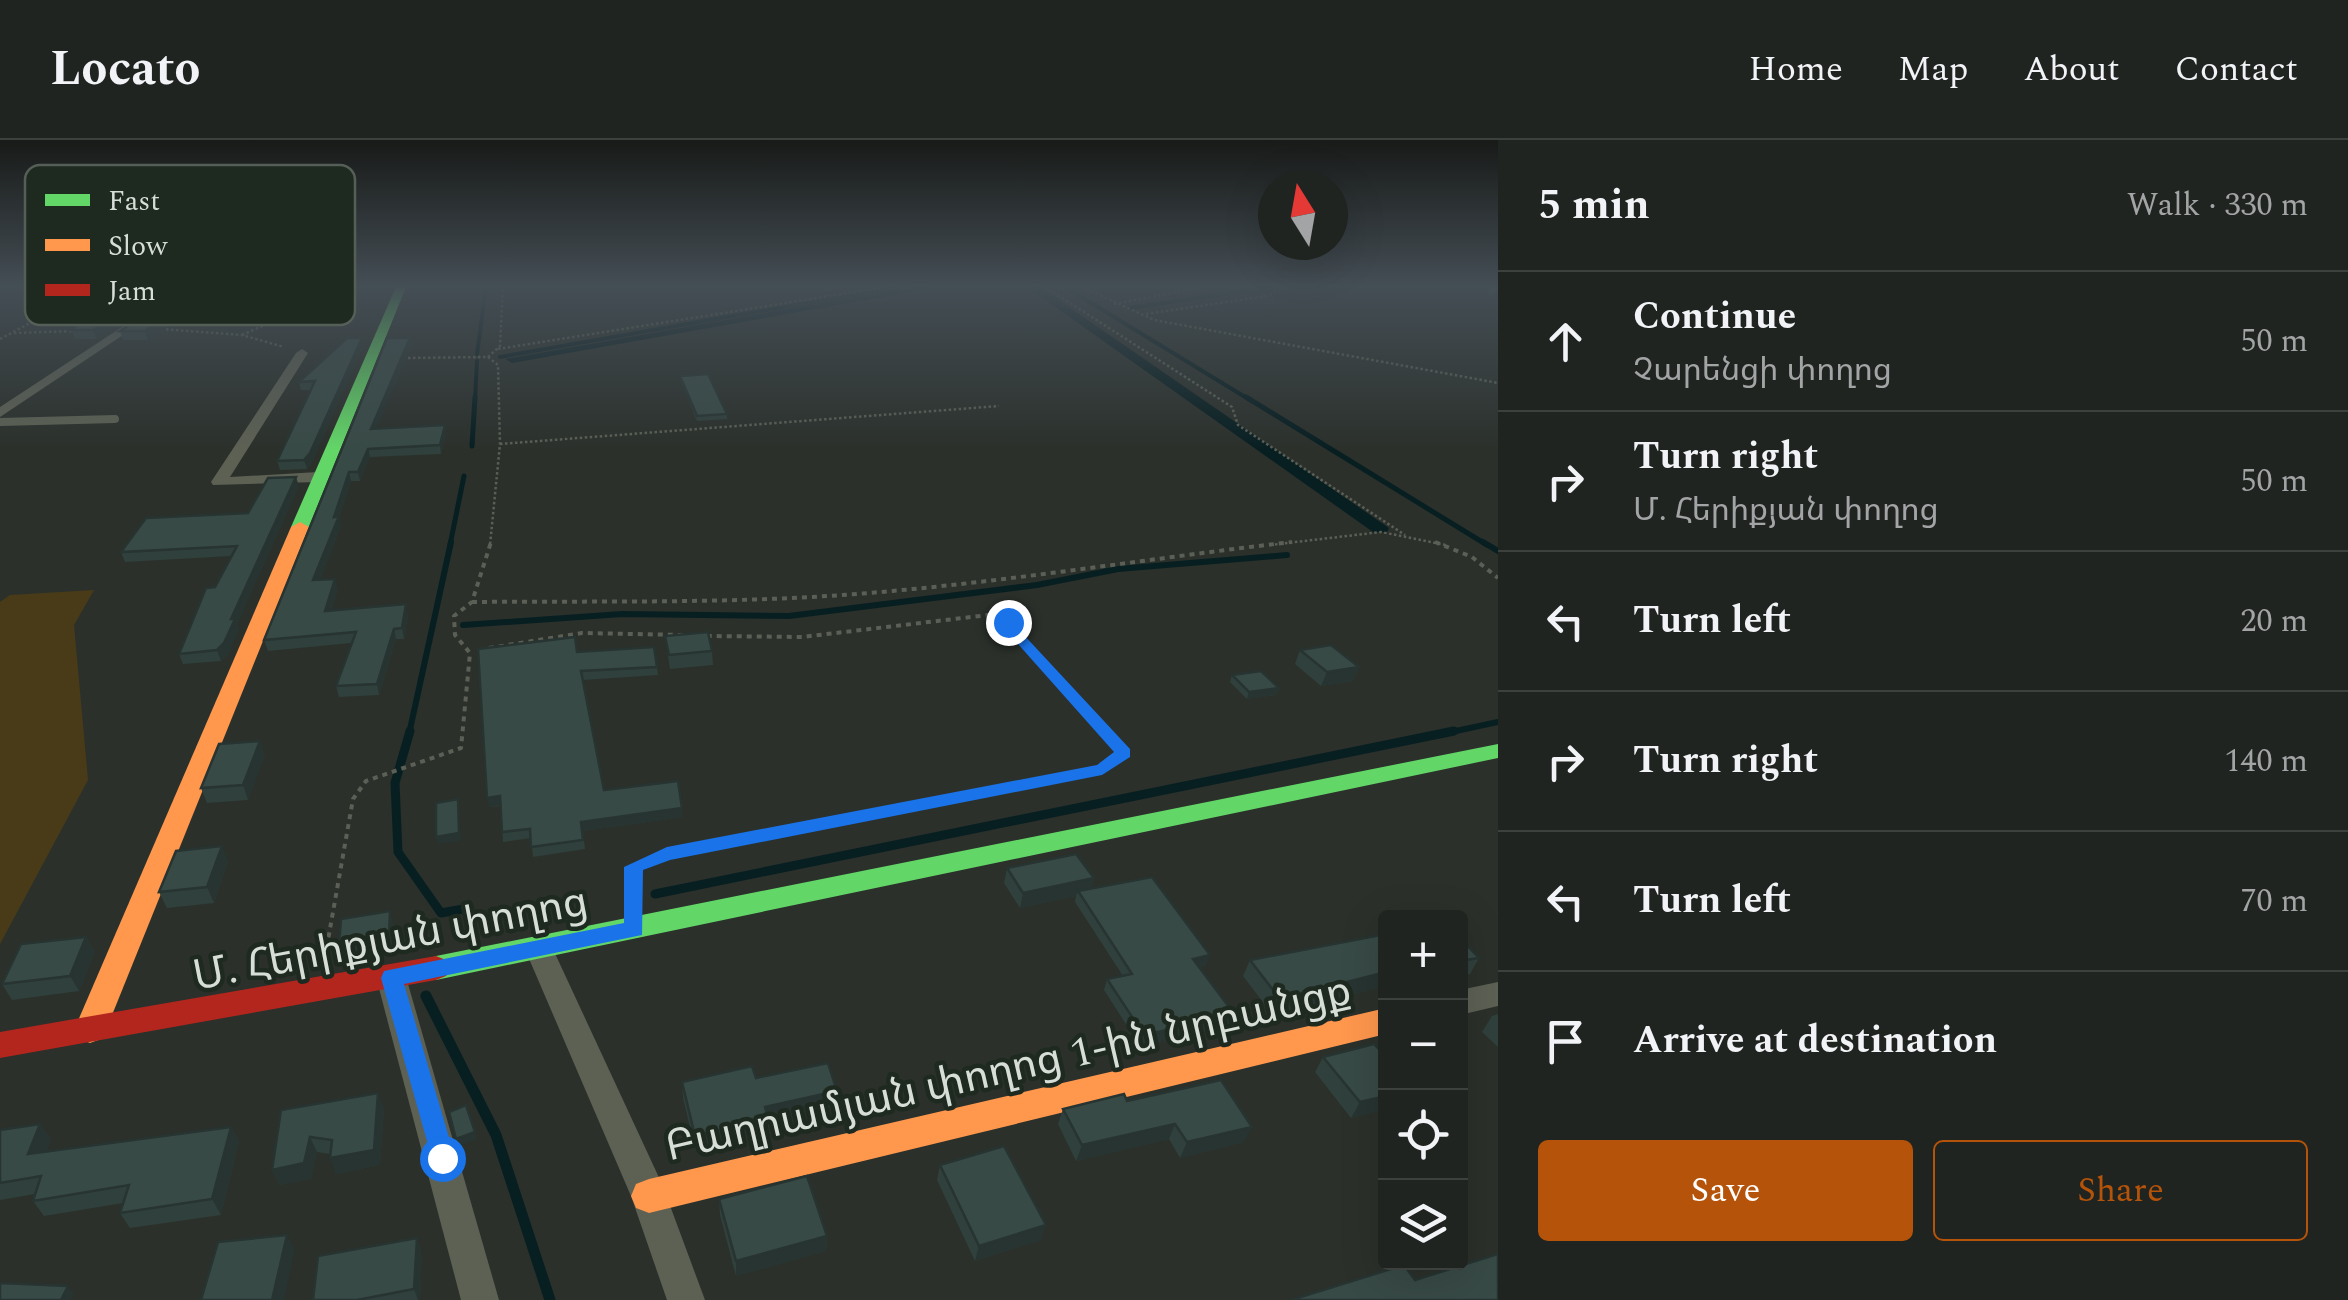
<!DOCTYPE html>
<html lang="en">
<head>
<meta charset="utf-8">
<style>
	:root { --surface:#202420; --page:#282c29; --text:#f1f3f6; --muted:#a2a4a5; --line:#3d413e; --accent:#b45309 }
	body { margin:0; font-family:Spectral,"Noto Sans Armenian",serif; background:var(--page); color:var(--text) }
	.controls { position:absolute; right:30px; bottom:30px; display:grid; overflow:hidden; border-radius:10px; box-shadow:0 10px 40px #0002 }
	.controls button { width:90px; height:90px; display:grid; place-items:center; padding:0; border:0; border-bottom:2px solid var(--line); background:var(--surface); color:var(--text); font:50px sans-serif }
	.compass { position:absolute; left:1258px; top:30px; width:90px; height:90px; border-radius:50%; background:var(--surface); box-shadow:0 10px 40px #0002; rotate:349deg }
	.stop { position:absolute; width:30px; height:30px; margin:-22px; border:8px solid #1a73e8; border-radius:50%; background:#fff }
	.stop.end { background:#1a73e8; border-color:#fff; box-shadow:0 2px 10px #0008 }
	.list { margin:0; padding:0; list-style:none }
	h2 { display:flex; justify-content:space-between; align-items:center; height:130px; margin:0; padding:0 40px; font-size:42px }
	h2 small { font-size:32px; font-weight:400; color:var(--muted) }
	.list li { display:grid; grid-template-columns:65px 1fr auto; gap:30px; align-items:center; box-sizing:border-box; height:140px; padding:0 40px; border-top:2px solid var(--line) }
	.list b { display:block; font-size:38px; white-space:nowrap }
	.list p { margin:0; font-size:32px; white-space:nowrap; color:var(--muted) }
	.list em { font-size:32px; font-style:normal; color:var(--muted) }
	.actions { display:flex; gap:20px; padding:30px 40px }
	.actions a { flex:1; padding:22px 0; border:2px solid var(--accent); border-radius:10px; text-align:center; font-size:35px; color:var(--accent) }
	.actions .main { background:var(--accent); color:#fff }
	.icon { flex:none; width:55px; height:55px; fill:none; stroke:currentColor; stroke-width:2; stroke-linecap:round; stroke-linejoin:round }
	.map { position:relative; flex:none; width:1498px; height:1160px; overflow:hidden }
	header { display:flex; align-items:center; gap:60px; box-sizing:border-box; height:140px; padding:0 50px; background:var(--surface); border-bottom:2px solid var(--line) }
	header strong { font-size:48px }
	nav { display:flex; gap:55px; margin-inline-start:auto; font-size:35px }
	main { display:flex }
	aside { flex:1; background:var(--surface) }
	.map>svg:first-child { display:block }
</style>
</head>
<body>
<header>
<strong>Locato</strong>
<nav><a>Home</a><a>Map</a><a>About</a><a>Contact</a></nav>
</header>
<main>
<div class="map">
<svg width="1498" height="1160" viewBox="0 0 1498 1160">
	<rect width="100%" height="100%" fill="#2b302b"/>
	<polygon fill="#493b18" points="94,450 74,485 88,640 0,804 0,462 10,455"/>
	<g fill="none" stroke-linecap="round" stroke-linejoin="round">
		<g stroke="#081f22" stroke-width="4">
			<polyline points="1065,147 1250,260"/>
			<polyline points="1130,168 1270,147"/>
			<polyline points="477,214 486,147"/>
			<polyline points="500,217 898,147"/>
			<polyline points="475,260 477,221"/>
		</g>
		<g stroke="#081f22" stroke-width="5">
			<polyline points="1246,257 1487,405"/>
			<polyline points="472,306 475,257"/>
			<polyline points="450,405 464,336"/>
		</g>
		<g stroke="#081f22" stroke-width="6">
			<polyline points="1483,402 1498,411"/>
			<polyline points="463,485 622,474 789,476 1037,445 1118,429 1287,415"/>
			<polyline points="409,594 451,402"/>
			<polyline points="1442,594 1498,582"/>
		</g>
		<g stroke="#081f22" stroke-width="9">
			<polyline points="410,591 395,643 398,712 441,773 469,768"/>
			<polyline points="655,754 1454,591"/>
		</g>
		<polyline stroke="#081f22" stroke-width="11" points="426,856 496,995 550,1160"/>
		<g fill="#081f22" fill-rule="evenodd">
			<polygon points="912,147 939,147 512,223 505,219"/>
			<polygon points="1027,147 1040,147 1389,388 1387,392 1373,392"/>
		</g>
		<g stroke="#5b5f56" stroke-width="2.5" stroke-dasharray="2.5 2.5" stroke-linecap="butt">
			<polyline points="1045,147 1232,267 1238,285 1405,395"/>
			<polyline points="1082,147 1154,180 1498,243"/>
			<polyline points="1114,164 1205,147"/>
			<polyline points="1146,174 1267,156 1288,147"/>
			<polyline points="161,189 242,195 284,207"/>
			<polyline points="14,193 76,191"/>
			<polyline points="242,195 276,180 324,147"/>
			<polyline points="0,199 62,166"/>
			<polyline points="498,209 886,147"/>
			<polyline points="488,217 498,225 500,304 490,405"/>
			<polyline points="403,218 488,217 500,206 503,147"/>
			<polyline points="500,304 999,266"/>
			<polyline points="1270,405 1381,392 1446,405"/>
		</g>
		<g stroke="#5b5f56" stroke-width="4" stroke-dasharray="5 5" stroke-linecap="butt">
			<polyline points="1435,402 1472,417 1498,438"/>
			<path d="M 472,462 C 579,461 686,463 792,458 C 960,450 1126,421 1292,402"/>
			<polyline points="489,508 582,493 683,495"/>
			<polyline points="634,758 634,727 667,714 1102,629 1124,613 1007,483 988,475 802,497 708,496"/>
			<polyline points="325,817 353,659 366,641 461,608 470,513 455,495 454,476 472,462 491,402"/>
		</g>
		<polyline stroke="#5d6154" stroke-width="6" points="1491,151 1498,149"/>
		<polyline stroke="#5d6154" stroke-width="8" points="0,282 115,279"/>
		<g fill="#5d6154" fill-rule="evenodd">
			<polygon points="183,147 195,147 0,277 0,267"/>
			<polygon points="302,209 308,213 230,337 318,332 326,337 318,342 213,345 211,342 296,213"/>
			<polygon points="538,796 548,799 552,807 662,1044 705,1160 667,1160 631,1056 524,807 528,799"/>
			<polygon points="391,825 402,829 406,837 499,1160 461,1160 376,837 380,829"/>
			<polygon points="1498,842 1498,866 1460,875 1460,850"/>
		</g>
		<g fill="#63d668" fill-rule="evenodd">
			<polygon points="396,147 406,147 309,387 300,392 294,391 291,387"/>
			<polygon points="1498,604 1498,618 436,840 426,836 421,828 426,820 436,816"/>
		</g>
		<g fill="#ff974d" fill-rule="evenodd">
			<polygon points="300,382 309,387 106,890 101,899 90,903 79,899 74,890 291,387"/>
			<polygon points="1386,868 1386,894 649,1073 636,1068 631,1056 636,1044 649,1039"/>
		</g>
		<polygon fill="#b3261e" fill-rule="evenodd" points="436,816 446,820 451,828 446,836 436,840 0,918 0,892"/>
	</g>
	<g fill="#30403c">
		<polygon points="87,147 176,147 96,199 75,199 71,190 93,172 63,172 60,163"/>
		<polygon points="207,147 209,155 199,162 200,166 148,200 123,200 120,191"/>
		<polygon points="410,198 412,205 376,288 446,294 441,314 370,317 360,341 351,341 339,378 341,386 320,440 338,449 331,471 408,475 404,499 396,499 379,555 339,557 336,546 351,503 268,511 264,500"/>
		<polygon points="363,205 312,322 307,329 280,330 277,321 311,250 301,250 299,242"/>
		<polygon points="680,236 727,274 727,279 697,281 681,241"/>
		<polygon points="299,346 237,484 239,489 228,514 221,521 183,524 179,514 231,416 125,422 121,412 248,373"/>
		<polygon points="665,496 712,511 713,525 670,529"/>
		<polygon points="1300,510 1359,527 1353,541 1321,546 1295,524"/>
		<polygon points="577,512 657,527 658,535 583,540 604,650 683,677 583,691 585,709 533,717 531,698 503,702 501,666 489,667"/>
		<polygon points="1232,535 1279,548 1276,555 1247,559 1230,542"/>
		<polygon points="265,615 248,660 207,663 201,648"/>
		<polygon points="228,721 214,763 167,768 159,752"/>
		<polygon points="1007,728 1094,738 1091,748 1206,826 1200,827 1235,875 1231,886 1140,906 1104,850 1107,839 1123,836 1075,762 1076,756 1020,768 1004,743"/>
		<polygon points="1386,794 1386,846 1272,874 1243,836 1250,820"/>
		<polygon points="86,797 95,812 79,851 12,860 2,844"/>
		<polygon points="1460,798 1479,818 1470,834 1460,836"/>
		<polygon points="1498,874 1498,907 1482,892 1492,876"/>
		<polygon points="1323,917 1386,969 1351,978 1315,932"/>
		<polygon points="756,938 836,966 768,982 768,993 696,1011 683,958 682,942"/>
		<polygon points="1127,961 1244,1002 1180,1018 1169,999 1076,1021 1058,984 1063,969"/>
		<polygon points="384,968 380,1025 336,1034 330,1014 317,1012 311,1039 279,1045 272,1030 281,970"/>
		<polygon points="40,984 51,1000 46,1012 231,987 239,1002 221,1075 130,1088 120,1073 123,1063 44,1076 33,1061 35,1054 0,1060 0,990"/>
		<polygon points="940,1025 1041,1100 975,1121 937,1040"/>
		<polygon points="719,1059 827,1096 826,1111 736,1136 720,1075"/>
		<polygon points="422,1113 420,1160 313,1160"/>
	</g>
	<g fill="#273431">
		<polygon points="160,147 176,147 96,199 93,190"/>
		<polygon points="207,147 209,155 199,162 200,166 148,200 145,191"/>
		<polygon points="362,198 363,205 312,322 307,329 304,320"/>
		<polygon points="410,198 412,205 373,297 371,289"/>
		<polygon points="445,285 446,294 441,314 440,305"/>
		<polygon points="368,309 370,317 360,341 358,332"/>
		<polygon points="349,332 351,341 339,378 341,386 316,451 313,440"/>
		<polygon points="296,337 299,346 237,484 239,489 228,514 221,521 217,510"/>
		<polygon points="335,439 338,449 328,482 325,471"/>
		<polygon points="406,464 408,475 404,499 402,488"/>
		<polygon points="394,489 396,499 379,555 377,544"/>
		<polygon points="1359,527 1353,541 1321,546 1327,532"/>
		<polygon points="1279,548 1276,555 1247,559 1249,552"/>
		<polygon points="260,601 265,615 248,660 243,645"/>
		<polygon points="500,656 502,665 489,667 487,658"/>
		<polygon points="458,659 461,701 438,704 436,697"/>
		<polygon points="682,668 683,677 583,691 581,682"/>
		<polygon points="222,706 228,721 214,763 207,747"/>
		<polygon points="1094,738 1089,754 1078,751 1076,756 1020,768 1023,753"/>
		<polygon points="390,771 394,787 394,813 344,822 339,806"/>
		<polygon points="86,797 95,812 79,851 70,836"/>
		<polygon points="1210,815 1206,826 1189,830 1193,819"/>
		<polygon points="1386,832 1386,846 1272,874 1280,859"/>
		<polygon points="1235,875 1231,886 1140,906 1144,895"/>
		<polygon points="837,951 836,966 768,982 768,993 696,1011 695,996 765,967"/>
		<polygon points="378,953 384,968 380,1025 336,1034 330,1018"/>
		<polygon points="1386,956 1386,969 1351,978 1360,962"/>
		<polygon points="40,984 51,1000 39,1030 28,1014"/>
		<polygon points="1175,984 1169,999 1076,1021 1082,1005"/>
		<polygon points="231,987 239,1002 221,1075 212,1059"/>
		<polygon points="1252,987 1244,1002 1180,1018 1187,1002"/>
		<polygon points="475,992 477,999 459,1006 456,999"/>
		<polygon points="310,997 317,1012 311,1039 279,1045 272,1030"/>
		<polygon points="1046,1085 1041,1100 975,1121 979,1106"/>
		<polygon points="287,1095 295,1110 284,1160 272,1160"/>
		<polygon points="827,1096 826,1111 736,1136 736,1121"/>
		<polygon points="417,1098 422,1113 420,1160 418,1160 414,1149"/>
		<polygon points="68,1146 74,1153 71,1160 61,1160"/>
	</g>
	<g fill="#384a46" stroke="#273431" stroke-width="2.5">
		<polygon points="87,147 160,147 93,190 71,190 104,163 60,163"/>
		<polygon points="187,147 207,147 190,158 197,158 145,191 120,191"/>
		<polygon points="347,198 362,198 310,313 304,320 277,321 315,241 299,242"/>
		<polygon points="387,198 410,198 371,289 445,285 440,305 368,309 358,332 349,332 334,377 339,376 313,440 335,439 325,471 406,464 402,488 394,489 377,544 336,546 356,492 264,500"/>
		<polygon points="708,234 727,274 697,276 680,236"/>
		<polygon points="296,337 231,479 235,479 224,503 217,510 179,514 206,448 215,447 237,406 121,412 146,378 248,373 268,338"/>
		<polygon points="708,492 712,511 669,515 665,496"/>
		<polygon points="575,497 577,512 654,507 657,527 581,531 604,650 678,641 682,668 581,682 583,700 531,707 530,689 502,692 500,656 487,658 478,509"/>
		<polygon points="1331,505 1359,527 1327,532 1300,510"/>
		<polygon points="1261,531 1279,548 1249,552 1232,535"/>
		<polygon points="260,601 243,645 201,648 219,604"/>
		<polygon points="458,659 459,693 436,697 436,663"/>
		<polygon points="222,706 207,747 159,752 176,711"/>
		<polygon points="1076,714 1094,738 1023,753 1007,728"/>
		<polygon points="1152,737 1210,815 1193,819 1235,875 1144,895 1107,839 1132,834 1078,751"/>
		<polygon points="390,771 389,797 339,806 341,779"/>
		<polygon points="1386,794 1386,832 1280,859 1250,820"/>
		<polygon points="86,797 70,836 2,844 21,804"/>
		<polygon points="1460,798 1479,818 1460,821"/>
		<polygon points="1374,904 1386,916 1386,956 1360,962 1323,917"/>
		<polygon points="828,923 837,951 765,967 768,978 695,996 682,942 752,926 756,938"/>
		<polygon points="1221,940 1252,987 1187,1002 1175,984 1082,1005 1063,969 1124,954 1127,961"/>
		<polygon points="378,953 374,1010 330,1018 332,1000 310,997 304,1023 272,1030 281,970"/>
		<polygon points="466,965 475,992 456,999 449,972"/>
		<polygon points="40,984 28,1014 231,987 212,1059 120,1073 129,1045 33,1061 41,1036 0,1043 0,990"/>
		<polygon points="1004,1006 1046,1085 979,1106 940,1025"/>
		<polygon points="807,1036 827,1096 736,1121 719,1059"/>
		<polygon points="287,1095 272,1160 201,1160 218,1102"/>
		<polygon points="417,1098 414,1149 357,1160 313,1160 318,1116"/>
		<polygon points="1498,1114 1498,1160 1291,1160 1404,1125 1415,1140"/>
		<polygon points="0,1143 68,1146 61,1160 0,1160"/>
	</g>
	<linearGradient id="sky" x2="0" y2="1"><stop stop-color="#181a18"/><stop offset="0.47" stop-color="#444e55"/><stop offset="1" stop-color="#444e55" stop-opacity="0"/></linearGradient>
	<rect width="1498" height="310" fill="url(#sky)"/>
	<polygon fill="#1a73e8" points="1008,478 1130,609 1130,617 1102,635 670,720 643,730 642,795 404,844 455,1018 451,1026 442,1029 434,1026 381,838 384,831 624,783 624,727 667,707 1097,625 1114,612 1002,486"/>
	<g text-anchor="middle" stroke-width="9" stroke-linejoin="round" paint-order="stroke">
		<g font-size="42" fill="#d7ded8" stroke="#1e2920">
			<text transform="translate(390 797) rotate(-11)" y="15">Մ. Հերիքյան փողոց</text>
			<text transform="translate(1008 927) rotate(-13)" y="15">Բաղրամյան փողոց 1-ին նրբանցք</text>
		</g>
	</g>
	<rect x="25" y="25" width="330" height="160" rx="15" fill="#1e2920" stroke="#565f57" stroke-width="2.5"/>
	<rect x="45" y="54" width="45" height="12" fill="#63d668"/>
	<rect x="45" y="99" width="45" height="12" fill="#ff974d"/>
	<rect x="45" y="144" width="45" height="12" fill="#b3261e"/>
	<g font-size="28" fill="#d7ded8">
		<text x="108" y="70">Fast</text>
		<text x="108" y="115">Slow</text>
		<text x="108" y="160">Jam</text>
	</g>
</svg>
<div class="controls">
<button>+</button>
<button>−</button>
<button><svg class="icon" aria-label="locate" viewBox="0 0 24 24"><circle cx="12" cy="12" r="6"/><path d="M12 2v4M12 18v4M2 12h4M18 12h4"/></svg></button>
<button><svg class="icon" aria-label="layers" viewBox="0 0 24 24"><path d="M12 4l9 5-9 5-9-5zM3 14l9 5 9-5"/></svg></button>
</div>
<svg class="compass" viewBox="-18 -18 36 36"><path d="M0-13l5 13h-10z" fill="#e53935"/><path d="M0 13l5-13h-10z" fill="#a2a4a5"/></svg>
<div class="stop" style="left:442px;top:1018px"></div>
<div class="stop end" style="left:1008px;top:482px"></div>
</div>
<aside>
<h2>5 min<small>Walk · 330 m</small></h2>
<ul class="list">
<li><svg class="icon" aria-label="ahead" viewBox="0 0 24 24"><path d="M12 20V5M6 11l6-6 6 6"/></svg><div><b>Continue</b><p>Չարենցի փողոց</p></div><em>50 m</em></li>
<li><svg class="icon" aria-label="right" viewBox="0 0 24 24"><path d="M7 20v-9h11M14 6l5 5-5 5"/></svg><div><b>Turn right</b><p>Մ. Հերիքյան փողոց</p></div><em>50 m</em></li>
<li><svg class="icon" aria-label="left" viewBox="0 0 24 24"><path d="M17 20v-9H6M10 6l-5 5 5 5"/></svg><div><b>Turn left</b></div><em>20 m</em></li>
<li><svg class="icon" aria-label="right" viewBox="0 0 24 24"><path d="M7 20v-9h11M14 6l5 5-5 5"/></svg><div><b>Turn right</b></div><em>140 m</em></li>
<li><svg class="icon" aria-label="left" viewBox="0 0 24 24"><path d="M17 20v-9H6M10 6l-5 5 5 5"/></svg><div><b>Turn left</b></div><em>70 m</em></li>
<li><svg class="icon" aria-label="arrive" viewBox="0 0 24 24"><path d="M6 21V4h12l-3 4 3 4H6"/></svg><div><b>Arrive at destination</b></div></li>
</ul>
<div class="actions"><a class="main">Save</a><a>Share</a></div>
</aside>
</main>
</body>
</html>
